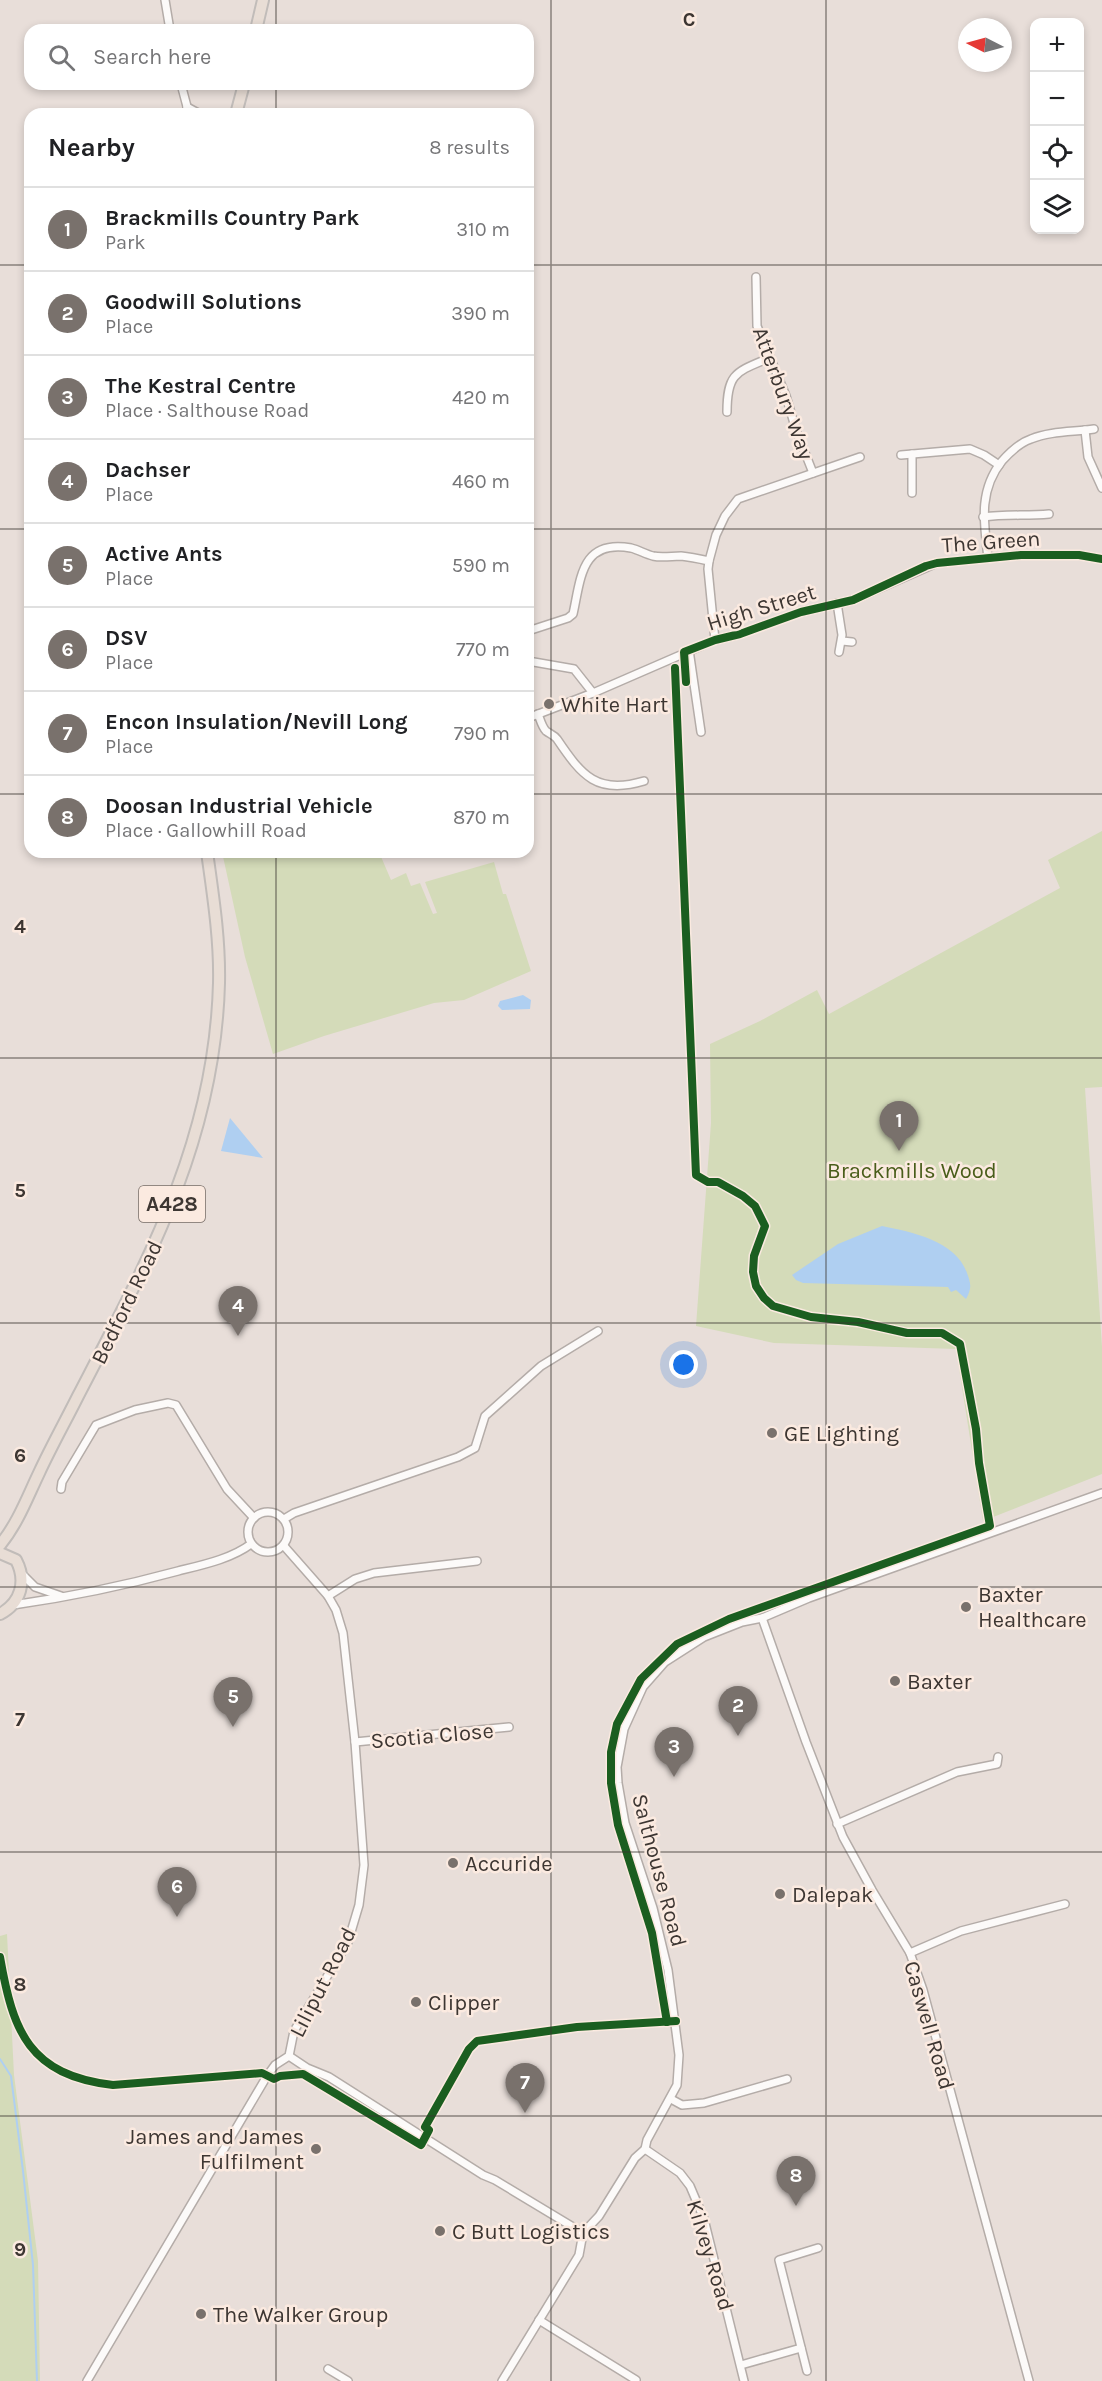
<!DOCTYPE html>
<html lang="en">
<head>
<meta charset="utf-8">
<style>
	:root { --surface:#fff; --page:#f6f6f6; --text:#202124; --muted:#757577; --line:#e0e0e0; --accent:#79716c }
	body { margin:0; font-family:Karla,sans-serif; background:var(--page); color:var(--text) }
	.controls { position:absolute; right:18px; top:18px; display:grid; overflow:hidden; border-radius:12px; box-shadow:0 3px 9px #0003 }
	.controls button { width:54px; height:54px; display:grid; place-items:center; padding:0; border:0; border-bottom:2px solid var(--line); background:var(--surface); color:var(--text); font:30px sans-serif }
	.compass { position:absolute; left:958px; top:18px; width:54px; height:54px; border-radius:50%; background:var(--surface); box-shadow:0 3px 9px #0003; rotate:276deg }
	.you { position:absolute; left:684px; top:1365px; width:21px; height:21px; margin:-15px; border:4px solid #fff; border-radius:50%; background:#1a73e8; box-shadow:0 0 0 9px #1a73e833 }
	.badge { display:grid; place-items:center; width:39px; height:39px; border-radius:50%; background:var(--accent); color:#fff; font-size:20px; font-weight:700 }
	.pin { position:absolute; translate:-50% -50px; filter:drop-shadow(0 2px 3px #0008) }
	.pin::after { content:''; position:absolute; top:32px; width:21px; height:18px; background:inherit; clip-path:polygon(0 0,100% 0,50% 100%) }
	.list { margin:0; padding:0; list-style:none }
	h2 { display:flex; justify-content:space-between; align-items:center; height:78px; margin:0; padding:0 24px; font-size:26px }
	h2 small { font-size:20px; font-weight:400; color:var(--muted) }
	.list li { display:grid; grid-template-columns:39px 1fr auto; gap:18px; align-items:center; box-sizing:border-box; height:84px; padding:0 24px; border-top:2px solid var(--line) }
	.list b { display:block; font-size:22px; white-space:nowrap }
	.list p { margin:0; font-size:20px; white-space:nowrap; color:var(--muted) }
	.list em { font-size:20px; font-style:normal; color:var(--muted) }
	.icon { flex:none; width:33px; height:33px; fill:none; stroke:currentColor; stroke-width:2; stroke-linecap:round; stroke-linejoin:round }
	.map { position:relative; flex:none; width:1102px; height:2381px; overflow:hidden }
	.search { position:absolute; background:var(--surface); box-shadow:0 3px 9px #0003; left:24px; top:24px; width:510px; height:66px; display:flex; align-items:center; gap:15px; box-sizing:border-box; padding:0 21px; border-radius:18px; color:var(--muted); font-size:22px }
	.panel { position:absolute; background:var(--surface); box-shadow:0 3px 9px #0003; left:24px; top:108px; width:510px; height:750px; border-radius:18px }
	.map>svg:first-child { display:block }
</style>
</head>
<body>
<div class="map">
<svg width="1102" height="2381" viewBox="0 0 1102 2381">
	<rect width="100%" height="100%" fill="#e8ded9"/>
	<g fill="#d4dbb9">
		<polygon points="1102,831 1102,1087 1085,1088 1102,1347 1102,1474 983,1521 956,1349 774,1343 696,1326 711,1123 710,1044 760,1021 817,990 829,1014 1060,888 1048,860"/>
		<polygon points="222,852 379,852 391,880 406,873 411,886 420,883 433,914 437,913 425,882 494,862 503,894 506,894 531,971 464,1000 434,1003 324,1036 273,1054 245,957"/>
		<polygon points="7,1934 14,2075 38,2261 40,2381 0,2381 0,1936"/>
	</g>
	<g fill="#afcff1">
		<polygon points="523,995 531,1000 530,1009 502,1010 498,1006 500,1001"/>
		<polygon points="230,1118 263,1158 221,1151"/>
		<path d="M 882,1226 C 912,1232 956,1241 967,1273 C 971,1284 972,1288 966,1299 L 956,1290 L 951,1292 L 948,1287 L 803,1283 L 796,1280 L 792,1275 L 838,1244 Z"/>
	</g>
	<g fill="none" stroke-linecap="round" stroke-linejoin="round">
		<polyline stroke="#afcff1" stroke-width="2" points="0,2059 11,2076 23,2171 33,2265 37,2381"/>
		<defs>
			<g id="minor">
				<polyline points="165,0 170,30"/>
				<polyline points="181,84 189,114"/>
				<polyline points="187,107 200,114"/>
				<polyline points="756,277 757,326 786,396 796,430 813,473"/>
				<path d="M 727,412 C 727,373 736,372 769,358"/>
				<polyline points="1085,430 1088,457 1102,488"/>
				<polyline points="912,454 912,493"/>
				<polyline points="901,455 970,449 984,455 999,465"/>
				<path d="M 983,517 C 1006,514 1027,516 1049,514"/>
				<path d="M 988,558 C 984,523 978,491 1002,461 C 1010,452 1019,443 1031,439 C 1050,431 1074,432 1094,429"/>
				<polyline points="709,561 716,535 725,516 738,499 860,457"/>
				<polyline points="837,603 842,635 839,652"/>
				<path d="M 528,631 L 568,618 L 573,614 C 581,578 581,539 631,548 C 639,550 645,554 653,556 C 662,558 672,556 681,556 C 691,557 700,559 709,561 L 708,569 L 715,640"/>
				<polyline points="842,641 852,642"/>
				<polyline points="689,650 701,732"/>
				<polyline points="528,661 574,669 593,693"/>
				<path d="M 538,714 C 540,719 542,727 546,731 C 550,734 554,735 557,739 C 582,776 597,795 644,781"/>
				<polyline points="528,718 593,693 715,640 740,634 801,612 853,600 937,563 1021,555 1079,555 1102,559"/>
				<polyline points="61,1489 62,1482 96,1425 135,1410 168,1403 176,1405 227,1489 254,1518"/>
				<circle cx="268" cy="1532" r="20"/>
				<polyline points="284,1519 294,1513 458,1457 475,1448 485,1416 541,1366 598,1331"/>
				<polyline points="22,1574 35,1587 61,1596"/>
				<polyline points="328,1596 355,1579 374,1573 477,1561"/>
				<path d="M 13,1605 C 69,1597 123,1586 178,1571 C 202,1565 231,1559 251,1544"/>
				<polyline points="762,1618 806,1742 843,1837 872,1890 910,1953 923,1990 1029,2381"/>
				<polyline points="355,1742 509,1727"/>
				<polyline points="837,1824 957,1772 997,1764 998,1757"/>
				<polyline points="910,1953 961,1931 1065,1904"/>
				<polyline points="289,2056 307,2068 329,2077 483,2175 495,2180 583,2233"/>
				<polyline points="671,2099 682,2105 704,2103 787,2079"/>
				<polyline points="645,2149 680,2173 690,2186 704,2219 744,2381"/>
				<polyline points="539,2320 636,2380"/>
				<polyline points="741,2365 801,2348"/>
				<polyline points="328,2369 348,2381"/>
				<polyline points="807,2371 779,2260 818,2248"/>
				<polyline points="87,2381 267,2076 275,2065 289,2056 294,2031 348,1942 359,1905 364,1865 355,1742 343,1633 336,1610 328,1596 284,1546"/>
				<polyline points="502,2381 579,2255 583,2233 599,2216 635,2158 645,2149 647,2140 677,2085 679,2055 668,1970 653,1908 625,1823 618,1783 617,1767 624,1729 643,1687 665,1662 704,1637 742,1622 762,1618 809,1598 1102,1493"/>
			</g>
			<g id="highway">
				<polyline points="256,30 263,0"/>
				<polyline points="236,114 244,84"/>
				<path d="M 0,1545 C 18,1523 27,1498 39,1473 C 51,1447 65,1422 78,1396 C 148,1261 215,1140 219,983 C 220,939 213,895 207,852"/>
				<path d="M 0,1553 L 16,1560 C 27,1581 21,1603 0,1614"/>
			</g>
		</defs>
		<use href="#minor" stroke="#b4aca8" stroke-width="10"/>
		<use href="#highway" stroke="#c1bcb9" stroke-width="14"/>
		<use href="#minor" stroke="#fcfaf9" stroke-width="7"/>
		<use href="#highway" stroke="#e8ddd5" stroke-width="10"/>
		<defs>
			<g id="cycleway">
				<polyline points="686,682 684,652 715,640 740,634 801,612 853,600 926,566 937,563 1021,555 1079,555 1102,559"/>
				<path d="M 0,1957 C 13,2032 29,2075 113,2085 L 262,2073 L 274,2079 L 280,2076 L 303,2074 L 421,2145 L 429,2130 L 425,2127 L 469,2049 L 477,2041 L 577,2027 L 676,2021"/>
				<polyline points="667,2022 652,1933 618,1825 611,1783 611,1752 617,1724 641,1679 677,1644 729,1619 990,1526 979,1463 976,1429 960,1344 942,1333 907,1333 858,1322 811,1317 773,1306 764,1298 756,1286 753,1272 754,1256 765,1226 755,1206 743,1196 718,1182 708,1182 696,1175 675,668"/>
			</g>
		</defs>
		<use href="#cycleway" stroke="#fbeae0" stroke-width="11"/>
		<use href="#cycleway" stroke="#1b5e20" stroke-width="8"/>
	</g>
	<path fill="none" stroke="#3d3632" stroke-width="1.5" stroke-opacity="0.55" d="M 276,0 L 276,30M 551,0 L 551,2381M 826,0 L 826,2381M 276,84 L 276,114M 0,265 L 30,265M 528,265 L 1102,265M 0,529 L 30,529M 528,529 L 1102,529M 0,794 L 30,794M 528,794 L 1102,794M 276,852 L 276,2381M 0,1058 L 1102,1058M 0,1323 L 1102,1323M 0,1587 L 1102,1587M 0,1852 L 1102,1852M 0,2116 L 1102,2116"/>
	<g fill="#79716c" stroke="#fbeae0" stroke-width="2">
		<circle cx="549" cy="704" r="6"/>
		<circle cx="772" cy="1433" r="6"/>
		<circle cx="966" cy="1607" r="6"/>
		<circle cx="895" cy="1681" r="6"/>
		<circle cx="453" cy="1863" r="6"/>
		<circle cx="780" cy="1894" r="6"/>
		<circle cx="416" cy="2002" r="6"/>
		<circle cx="316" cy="2149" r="6"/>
		<circle cx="440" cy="2231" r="6"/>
		<circle cx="201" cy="2314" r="6"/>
	</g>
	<g text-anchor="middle" stroke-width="5" stroke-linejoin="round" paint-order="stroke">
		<rect fill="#fbeae0" stroke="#766c66" stroke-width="1.5" x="139" y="1186" width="66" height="36" rx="4.5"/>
		<g font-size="21" font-weight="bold" fill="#3d3632">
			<text x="172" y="1211">A428</text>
		</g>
		<g font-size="22" fill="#3d3632" stroke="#fbeae0">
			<text transform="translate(784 393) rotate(70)" y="8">Atterbury Way</text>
			<text transform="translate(991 541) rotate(-4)" y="8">The Green</text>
			<text transform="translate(761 607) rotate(-17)" y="8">High Street</text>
			<text transform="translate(126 1302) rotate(-64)" y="8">Bedford Road</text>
			<text transform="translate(432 1735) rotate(-5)" y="8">Scotia Close</text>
			<text transform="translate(660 1870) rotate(75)" y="8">Salthouse Road</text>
			<text transform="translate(322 1982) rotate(-63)" y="8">Liliput Road</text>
			<text transform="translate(930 2025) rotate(74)" y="8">Caswell Road</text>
			<text transform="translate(711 2255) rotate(73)" y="8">Kilvey Road</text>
		</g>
		<g font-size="22" fill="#3d3632" stroke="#fbeae0" text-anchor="start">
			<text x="561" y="712">White Hart</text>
			<text x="784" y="1441">GE Lighting</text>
			<text x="978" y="1602">Baxter<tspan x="978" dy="25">Healthcare</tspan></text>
			<text x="907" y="1689">Baxter</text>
			<text x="465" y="1871">Accuride</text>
			<text x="792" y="1902">Dalepak</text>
			<text x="428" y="2010">Clipper</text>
			<text x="304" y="2144" text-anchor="end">James and James<tspan x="304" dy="25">Fulfilment</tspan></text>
			<text x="452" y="2239">C Butt Logistics</text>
			<text x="213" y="2322">The Walker Group</text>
		</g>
		<g font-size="22" fill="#495d1a" stroke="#fbeae0">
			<text x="912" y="1178">Brackmills Wood</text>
		</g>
	</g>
	<g font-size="20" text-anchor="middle" font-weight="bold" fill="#3d3632" stroke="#fbeae0" stroke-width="5" stroke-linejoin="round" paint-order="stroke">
		<text x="689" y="26">C</text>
		<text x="20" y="933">4</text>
		<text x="20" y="1197">5</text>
		<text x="20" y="1462">6</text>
		<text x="20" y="1726">7</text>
		<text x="20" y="1991">8</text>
		<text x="20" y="2256">9</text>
	</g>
</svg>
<div class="controls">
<button>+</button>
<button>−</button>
<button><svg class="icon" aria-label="locate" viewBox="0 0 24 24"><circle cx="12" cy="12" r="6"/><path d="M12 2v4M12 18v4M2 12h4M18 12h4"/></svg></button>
<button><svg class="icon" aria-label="layers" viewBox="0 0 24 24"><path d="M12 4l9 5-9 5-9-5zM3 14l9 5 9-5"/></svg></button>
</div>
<svg class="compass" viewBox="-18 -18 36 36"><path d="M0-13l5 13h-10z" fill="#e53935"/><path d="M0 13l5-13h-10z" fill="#757577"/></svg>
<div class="you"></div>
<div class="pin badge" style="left:899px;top:1151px">1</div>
<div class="pin badge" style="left:738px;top:1736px">2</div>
<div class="pin badge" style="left:674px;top:1777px">3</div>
<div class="pin badge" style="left:238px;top:1336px">4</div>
<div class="pin badge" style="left:233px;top:1727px">5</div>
<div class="pin badge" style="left:177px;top:1917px">6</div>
<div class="pin badge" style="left:525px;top:2113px">7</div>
<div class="pin badge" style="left:796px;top:2206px">8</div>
<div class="search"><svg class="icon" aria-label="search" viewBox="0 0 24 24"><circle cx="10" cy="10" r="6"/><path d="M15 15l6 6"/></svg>Search here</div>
<section class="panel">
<h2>Nearby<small>8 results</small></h2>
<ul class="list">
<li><span class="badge">1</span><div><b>Brackmills Country Park</b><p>Park</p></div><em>310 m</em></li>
<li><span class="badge">2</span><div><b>Goodwill Solutions</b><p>Place</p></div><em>390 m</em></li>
<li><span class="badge">3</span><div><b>The Kestral Centre</b><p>Place · Salthouse Road</p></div><em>420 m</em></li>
<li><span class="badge">4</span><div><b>Dachser</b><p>Place</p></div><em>460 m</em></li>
<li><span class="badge">5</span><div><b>Active Ants</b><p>Place</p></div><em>590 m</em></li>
<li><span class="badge">6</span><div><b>DSV</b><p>Place</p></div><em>770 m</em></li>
<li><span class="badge">7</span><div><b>Encon Insulation/Nevill Long</b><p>Place</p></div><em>790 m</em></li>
<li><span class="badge">8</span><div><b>Doosan Industrial Vehicle</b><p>Place · Gallowhill Road</p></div><em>870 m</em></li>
</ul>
</section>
</div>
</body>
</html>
